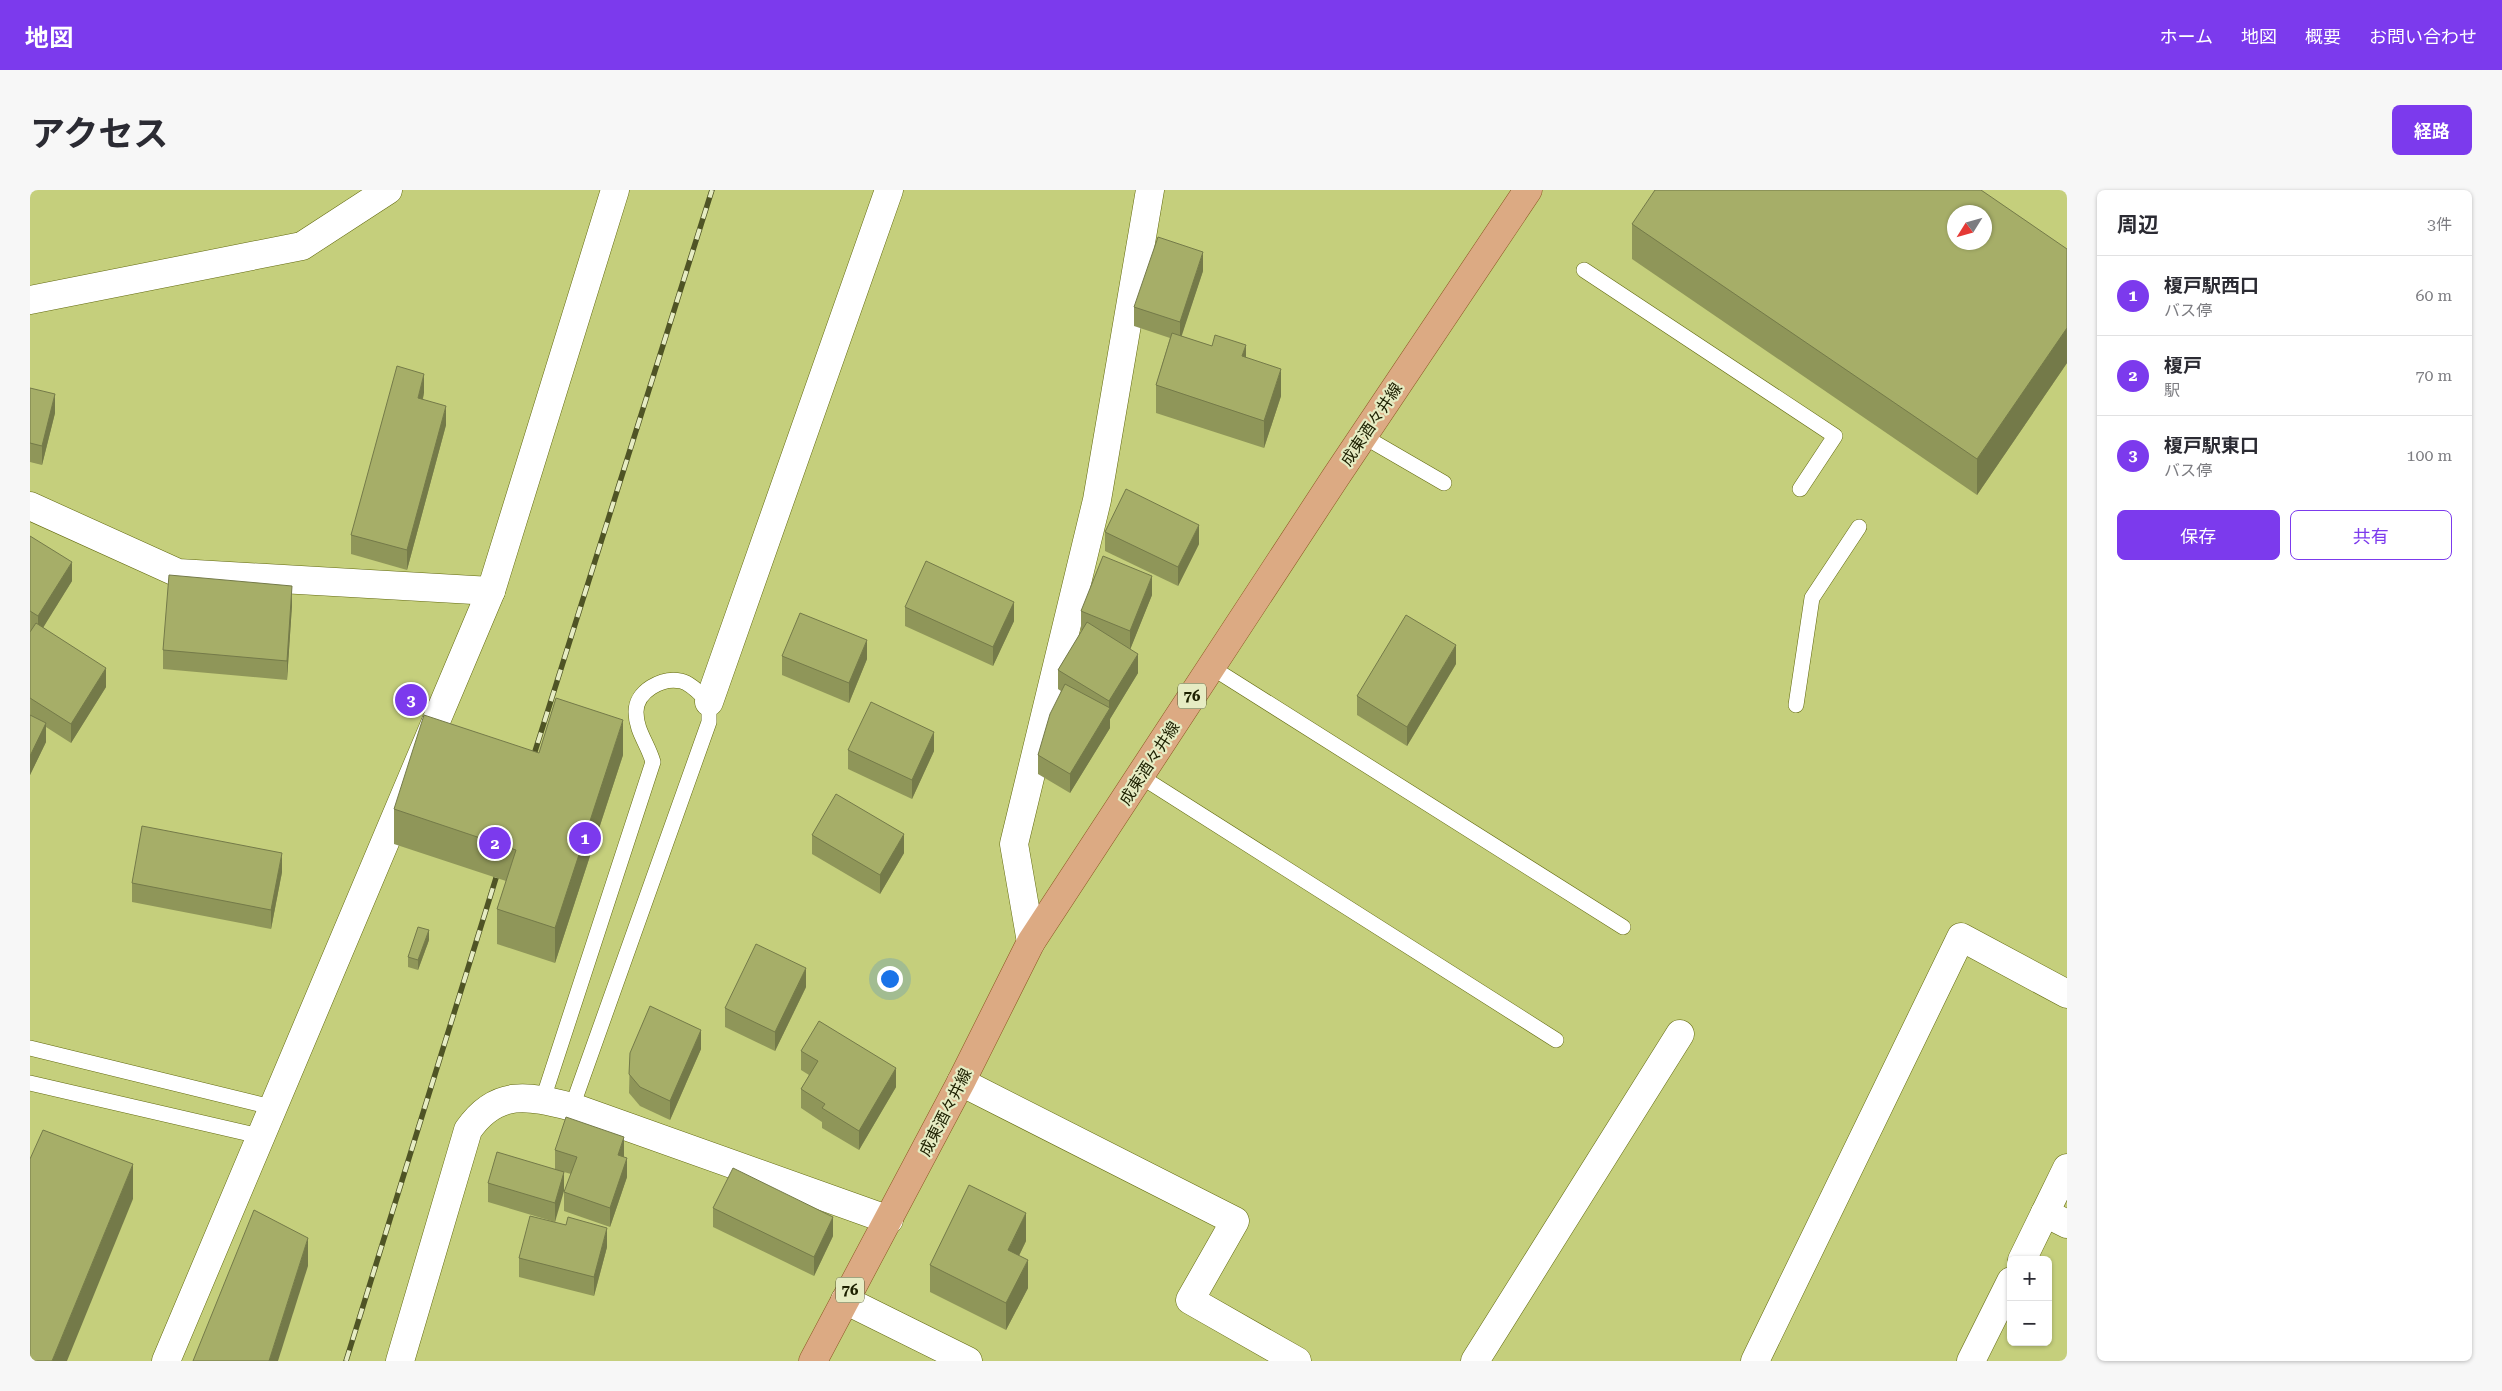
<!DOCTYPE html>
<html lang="ja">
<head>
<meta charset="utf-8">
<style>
	:root { --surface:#fff; --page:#f7f7f7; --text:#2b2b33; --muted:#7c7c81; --line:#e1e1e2; --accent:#7c3aed }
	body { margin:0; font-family:"Roboto Serif","Noto Sans JP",serif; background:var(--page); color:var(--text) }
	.controls { position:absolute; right:15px; bottom:15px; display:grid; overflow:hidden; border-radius:8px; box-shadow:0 1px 4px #0004 }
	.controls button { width:45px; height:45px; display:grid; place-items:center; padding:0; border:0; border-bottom:1px solid var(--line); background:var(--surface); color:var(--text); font:25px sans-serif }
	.compass { position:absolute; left:1917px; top:15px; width:45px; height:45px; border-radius:50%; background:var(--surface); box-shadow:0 1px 4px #0004; rotate:233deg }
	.you { position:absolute; left:859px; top:788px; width:18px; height:18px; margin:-12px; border:4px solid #fff; border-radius:50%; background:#1a73e8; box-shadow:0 0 0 8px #1a73e833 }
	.badge { display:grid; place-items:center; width:32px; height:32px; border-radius:50%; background:var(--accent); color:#fff; font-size:16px; font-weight:700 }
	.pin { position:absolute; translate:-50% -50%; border:2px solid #fff; box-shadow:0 1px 5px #0006 }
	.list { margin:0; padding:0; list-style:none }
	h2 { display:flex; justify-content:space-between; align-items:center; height:65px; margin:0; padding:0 20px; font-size:21px }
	h2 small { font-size:16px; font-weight:400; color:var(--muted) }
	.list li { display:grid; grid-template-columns:32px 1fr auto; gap:15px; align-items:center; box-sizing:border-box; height:80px; padding:0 20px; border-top:1px solid var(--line) }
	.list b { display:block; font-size:19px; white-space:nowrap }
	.list p { margin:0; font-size:16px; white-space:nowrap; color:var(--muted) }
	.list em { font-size:16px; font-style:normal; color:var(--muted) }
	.actions { display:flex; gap:10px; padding:15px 20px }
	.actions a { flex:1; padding:11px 0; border:1px solid var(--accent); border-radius:8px; text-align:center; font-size:18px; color:var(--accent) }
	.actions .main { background:var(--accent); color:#fff }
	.map { position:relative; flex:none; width:2037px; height:1171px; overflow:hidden; border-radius:8px }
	header { display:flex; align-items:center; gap:30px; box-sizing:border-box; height:70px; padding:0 25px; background:var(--accent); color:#fff }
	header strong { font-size:24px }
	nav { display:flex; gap:28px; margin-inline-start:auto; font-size:18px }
	.intro { display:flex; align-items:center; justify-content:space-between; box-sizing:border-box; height:120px; padding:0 30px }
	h1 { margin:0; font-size:35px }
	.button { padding:12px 22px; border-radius:8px; background:var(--accent); color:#fff; font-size:18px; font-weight:700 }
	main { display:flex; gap:30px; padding:0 30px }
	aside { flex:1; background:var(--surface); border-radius:8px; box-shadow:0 1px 4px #0004 }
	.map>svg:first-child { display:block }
</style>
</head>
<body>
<header>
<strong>地図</strong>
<nav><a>ホーム</a><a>地図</a><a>概要</a><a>お問い合わせ</a></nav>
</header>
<div class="intro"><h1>アクセス</h1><a class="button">経路</a></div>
<main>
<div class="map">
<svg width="2037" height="1171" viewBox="0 0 2037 1171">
	<rect width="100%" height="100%" fill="#c5cf7c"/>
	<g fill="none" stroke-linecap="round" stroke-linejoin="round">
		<defs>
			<g id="service">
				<polyline points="1554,80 1805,246 1770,299"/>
				<polyline points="1333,246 1414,293"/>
				<polyline points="1181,477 1593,737"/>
				<polyline points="1766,515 1782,408 1829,337"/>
				<polyline points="1110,586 1526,850"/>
				<polyline points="0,858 241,917"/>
				<polyline points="0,893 229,946"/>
				<path d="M 513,909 L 623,572 C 618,554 606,541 606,522 C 606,501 632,487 651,491 C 661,493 672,506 679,512 L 679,532 L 542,917"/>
			</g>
			<g id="minor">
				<polyline points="0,110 272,56 358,0"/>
				<polyline points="0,316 148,383 461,401"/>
				<polyline points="679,512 859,0"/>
				<polyline points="1001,752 984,654 1067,310 1120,0"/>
				<polyline points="931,892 1205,1031 1160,1110 1267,1171"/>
				<polyline points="2015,1023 2037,1034"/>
				<polyline points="1992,1070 2037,978"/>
				<path d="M 370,1171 L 438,940 C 467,898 499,906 542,917 L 859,1030"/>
				<polyline points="1445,1171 1650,844"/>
				<polyline points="1725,1171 1931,747 2037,804"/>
				<polyline points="1941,1171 1981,1091"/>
			</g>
			<g id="tertiary">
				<polyline points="815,1110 938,1171"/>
				<polyline points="136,1171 461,401 585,0"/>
			</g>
			<polyline id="primary" points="783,1171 931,892 1001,752 1305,288 1498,0"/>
		</defs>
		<use href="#service" stroke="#62690e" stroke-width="16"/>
		<use href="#minor" stroke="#62690e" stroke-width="29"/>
		<use href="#tertiary" stroke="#62690e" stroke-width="29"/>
		<use href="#primary" stroke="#8a5520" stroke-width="29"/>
		<use href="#service" stroke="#fff" stroke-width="15"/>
		<use href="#minor" stroke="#fff" stroke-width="28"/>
		<use href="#tertiary" stroke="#fff" stroke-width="28"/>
		<use href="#primary" stroke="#dcaa83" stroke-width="28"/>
		<defs>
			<g id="rail">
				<polyline points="501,574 682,0"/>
				<polyline points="316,1171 470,675"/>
			</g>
		</defs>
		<use href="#rail" stroke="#4f5425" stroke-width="5.5"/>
		<use href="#rail" stroke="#e6ecc3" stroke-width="4" stroke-dasharray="11" stroke-linecap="butt"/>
	</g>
	<g fill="#8f9659">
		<polygon points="1602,34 2037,59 2037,173 1947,305 1602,69"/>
		<polygon points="1173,81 1151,146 1216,167 1251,206 1234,258 1126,223 1126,195 1140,148 1104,136 1104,117"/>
		<polygon points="0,198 25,223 12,275 0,272"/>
		<polygon points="394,203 393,209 416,235 377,380 321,364 321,345"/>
		<polygon points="1075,342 1169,354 1148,396 1075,361"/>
		<polygon points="0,346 42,391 13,437 76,497 41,553 16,537 16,552 0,585 0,442 1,441 0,441"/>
		<polygon points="1122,405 1100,459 1108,483 1080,529 1080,538 1040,603 1008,584 1008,565 1031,501 1028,499 1028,480 1052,441 1051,440 1051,421"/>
		<polygon points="262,415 257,490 133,479 133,460"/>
		<polygon points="875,417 984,431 963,476 875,436"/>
		<polygon points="752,466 837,469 819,513 752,485"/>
		<polygon points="1426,474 1377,556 1327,525 1327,506"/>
		<polygon points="818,560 904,561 882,609 818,579"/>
		<polygon points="509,563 593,565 525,773 467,754 467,719 476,691 364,654 364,619"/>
		<polygon points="782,645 874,663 850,704 782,664"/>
		<polygon points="252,682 241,739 102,712 102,693"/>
		<polygon points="399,750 388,780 378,777 378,767"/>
		<polygon points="776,797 745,861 695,837 695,818"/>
		<polygon points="671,859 640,930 610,916 599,903 600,863"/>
		<polygon points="771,861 866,897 829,960 792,938 792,932 771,918 771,899 779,885 771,880"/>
		<polygon points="525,960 594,966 594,967 597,987 580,1037 534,1021 534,1002 541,984 534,982 525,1032 458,1012 458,993 525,979"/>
		<polygon points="683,1018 803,1046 784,1086 683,1037"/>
		<polygon points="996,1051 989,1066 998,1098 976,1140 900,1102 900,1075"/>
		<polygon points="577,1057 564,1106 489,1087 489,1068"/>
	</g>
	<g fill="#747a49">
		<polygon points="1173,62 1173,81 1150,151 1150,132"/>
		<polygon points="2037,138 2037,173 1947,305 1947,269"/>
		<polygon points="1216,155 1216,183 1212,166"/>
		<polygon points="1251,179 1251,206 1234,258 1234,231"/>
		<polygon points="394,184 394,203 388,227 388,208"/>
		<polygon points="25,204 25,223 12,275 12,256"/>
		<polygon points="416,216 416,235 377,380 377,360"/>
		<polygon points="1169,335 1169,354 1148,396 1148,377"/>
		<polygon points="42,372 42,391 8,446 8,426"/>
		<polygon points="1122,386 1122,405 1100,460 1100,441"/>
		<polygon points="262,396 262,415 257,490 257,471"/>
		<polygon points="984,412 984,431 963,476 963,457"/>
		<polygon points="837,450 837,469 819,513 819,493"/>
		<polygon points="1426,455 1426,474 1377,556 1377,537"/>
		<polygon points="1108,464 1108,483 1080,529 1080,538 1040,603 1040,584 1079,520 1079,511"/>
		<polygon points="76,478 76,497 41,553 41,534"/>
		<polygon points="593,530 593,565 525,773 525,738"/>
		<polygon points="16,533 16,552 0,585 0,566"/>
		<polygon points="904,542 904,561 882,609 882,590"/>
		<polygon points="874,644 874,663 850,704 850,685"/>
		<polygon points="252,663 252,682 241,739 241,720"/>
		<polygon points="399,740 399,750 388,780 388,770"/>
		<polygon points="776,778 776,797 745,861 745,842"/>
		<polygon points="671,840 671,859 640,930 640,911"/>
		<polygon points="866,878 866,897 829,960 829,941"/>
		<polygon points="594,947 594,966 588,984 588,965"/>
		<polygon points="597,968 597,987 580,1037 580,1018"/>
		<polygon points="103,974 103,1009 37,1171 22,1171"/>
		<polygon points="534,982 534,1001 525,1032 525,1013"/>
		<polygon points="996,1023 996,1051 978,1088 978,1060"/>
		<polygon points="803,1027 803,1046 784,1086 784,1067"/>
		<polygon points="577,1038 577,1057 564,1106 564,1087"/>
		<polygon points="278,1048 278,1076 248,1171 239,1171"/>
		<polygon points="998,1070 998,1098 976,1140 976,1113"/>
	</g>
	<g fill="#a6ae68" stroke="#747a49" fill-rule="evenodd">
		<path d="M 1625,0 L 1951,0 L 2037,59 L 2037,138 L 1947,269 L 1602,34 ZM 1924,22 L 1954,22 L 1954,52 L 1924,52 Z"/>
		<polygon points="1128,47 1173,62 1150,132 1104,117"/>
		<polygon points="1142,143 1182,156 1185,145 1216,155 1212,166 1251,179 1234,231 1126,195"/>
		<polygon points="367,176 394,184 388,208 416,216 377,360 321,345"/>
		<polygon points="0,198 25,204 12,256 0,253"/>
		<polygon points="1096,299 1169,335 1148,377 1075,342"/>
		<polygon points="0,346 42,372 8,426 0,421"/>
		<polygon points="1073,366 1122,386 1100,441 1051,421"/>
		<polygon points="896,371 984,412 963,457 875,417"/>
		<polygon points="139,385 262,396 257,471 133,460"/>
		<polygon points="770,423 837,450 819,493 752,466"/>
		<polygon points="1376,425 1426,455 1377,537 1327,506"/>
		<polygon points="1057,432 1108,464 1079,511 1028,480"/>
		<polygon points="6,433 76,478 41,534 0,508 0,442"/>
		<polygon points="1035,494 1080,518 1040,584 1008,565 1020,524"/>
		<polygon points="526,508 593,530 525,738 467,719 486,660 364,619 394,525 509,563"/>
		<polygon points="841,512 904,542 882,590 818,560"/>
		<polygon points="0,525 16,533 0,566"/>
		<polygon points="806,604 874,644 850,685 782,645"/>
		<polygon points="112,636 252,663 241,720 102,693"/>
		<polygon points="388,737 399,740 388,770 378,767"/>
		<polygon points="726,754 776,778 745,842 695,818"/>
		<polygon points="620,816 671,840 640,911 610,897 599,884 600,863"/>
		<polygon points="789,831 866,878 829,941 792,918 795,914 771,899 788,871 771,861"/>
		<polygon points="536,927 594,947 588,965 597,968 580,1018 534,1002 547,967 525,960"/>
		<polygon points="13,940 103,974 22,1171 0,1171 0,969"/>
		<polygon points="467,962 534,982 525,1013 458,993"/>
		<polygon points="703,978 803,1027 784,1067 683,1018"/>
		<polygon points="939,995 996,1023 978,1060 998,1070 976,1113 900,1075"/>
		<polygon points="224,1020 278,1048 239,1171 163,1171"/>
		<polygon points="500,1026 536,1035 538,1027 577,1038 564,1087 489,1068"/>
	</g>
	<g text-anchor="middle" stroke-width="4.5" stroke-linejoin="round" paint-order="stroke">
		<g fill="#e6ecc3" stroke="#595d3a" stroke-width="1">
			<rect x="1148" y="493.5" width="28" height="25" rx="4"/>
			<rect x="806" y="1087.5" width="28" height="25" rx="4"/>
		</g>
		<g font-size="15" font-weight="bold" fill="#1d2000">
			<text x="1162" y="511">76</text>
			<text x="820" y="1105">76</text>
		</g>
		<g font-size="16" fill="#1d2000" stroke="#e6ecc3">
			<text transform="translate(1341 234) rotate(-56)" y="6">成東酒々井線</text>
			<text transform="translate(1119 573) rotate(-57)" y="6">成東酒々井線</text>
			<text transform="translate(915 922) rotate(-63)" y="6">成東酒々井線</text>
		</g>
	</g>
</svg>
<div class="controls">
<button>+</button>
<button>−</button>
</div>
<svg class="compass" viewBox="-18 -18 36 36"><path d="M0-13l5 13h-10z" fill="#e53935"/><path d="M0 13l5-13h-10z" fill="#7c7c81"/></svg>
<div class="you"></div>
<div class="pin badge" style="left:555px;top:648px">1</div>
<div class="pin badge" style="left:465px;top:653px">2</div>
<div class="pin badge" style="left:381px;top:510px">3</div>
</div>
<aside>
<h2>周辺<small>3件</small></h2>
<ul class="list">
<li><span class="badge">1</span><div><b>榎戸駅西口</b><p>バス停</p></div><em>60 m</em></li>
<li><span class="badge">2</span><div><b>榎戸</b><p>駅</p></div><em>70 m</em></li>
<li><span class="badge">3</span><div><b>榎戸駅東口</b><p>バス停</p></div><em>100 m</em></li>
</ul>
<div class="actions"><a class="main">保存</a><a>共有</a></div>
</aside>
</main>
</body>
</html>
